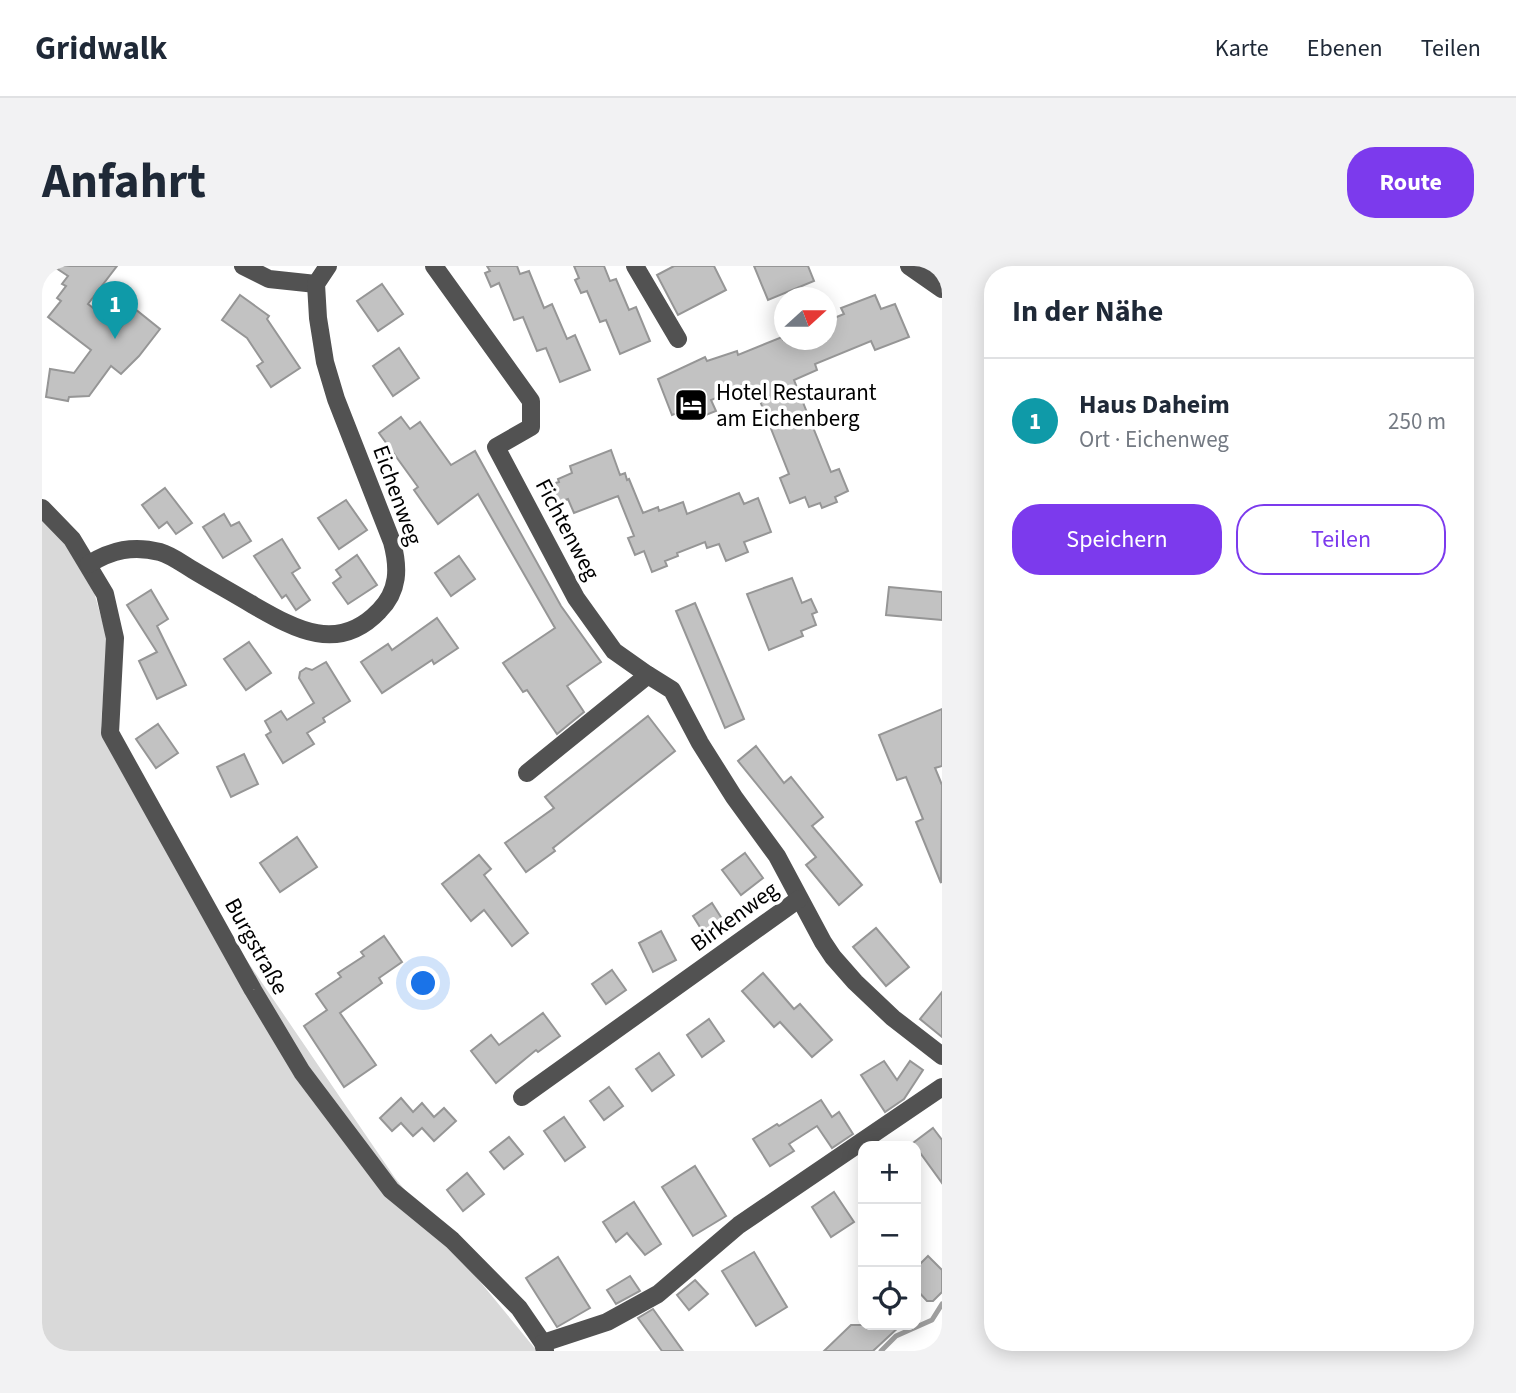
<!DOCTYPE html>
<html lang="de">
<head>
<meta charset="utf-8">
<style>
	:root { --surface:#fff; --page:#f2f2f3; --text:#1f2937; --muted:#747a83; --line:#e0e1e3; --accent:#7c3aed }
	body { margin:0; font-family:"Source Sans 3",sans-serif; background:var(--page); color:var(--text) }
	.controls { position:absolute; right:21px; bottom:21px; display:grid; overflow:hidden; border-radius:14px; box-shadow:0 4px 18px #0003 }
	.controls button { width:63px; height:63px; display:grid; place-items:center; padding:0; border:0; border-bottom:2px solid var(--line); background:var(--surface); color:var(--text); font:35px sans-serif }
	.compass { position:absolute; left:732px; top:21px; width:63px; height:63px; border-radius:50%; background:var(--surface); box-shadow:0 4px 18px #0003; rotate:69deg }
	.you { position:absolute; left:382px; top:718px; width:24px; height:24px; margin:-18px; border:5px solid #fff; border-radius:50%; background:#1a73e8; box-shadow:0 0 0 10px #1a73e833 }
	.badge { display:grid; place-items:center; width:46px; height:46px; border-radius:50%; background:var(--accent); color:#fff; font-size:23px; font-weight:700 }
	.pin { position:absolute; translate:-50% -58px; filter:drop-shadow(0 2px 4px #0008) }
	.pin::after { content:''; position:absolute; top:37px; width:24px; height:21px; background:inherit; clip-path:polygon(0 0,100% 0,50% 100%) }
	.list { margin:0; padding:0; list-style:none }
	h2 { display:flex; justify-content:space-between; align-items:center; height:91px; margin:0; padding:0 28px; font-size:30px }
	h2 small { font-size:23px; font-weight:400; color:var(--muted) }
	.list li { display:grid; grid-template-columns:46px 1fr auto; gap:21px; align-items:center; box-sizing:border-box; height:126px; padding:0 28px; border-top:2px solid var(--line) }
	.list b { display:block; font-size:26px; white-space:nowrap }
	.list p { margin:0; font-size:23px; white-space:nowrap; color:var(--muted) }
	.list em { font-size:23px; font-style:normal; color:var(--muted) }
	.actions { display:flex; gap:14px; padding:21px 28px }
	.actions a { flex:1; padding:16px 0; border:2px solid var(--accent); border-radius:28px; text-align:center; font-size:24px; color:var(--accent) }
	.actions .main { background:var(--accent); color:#fff }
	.icon { flex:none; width:38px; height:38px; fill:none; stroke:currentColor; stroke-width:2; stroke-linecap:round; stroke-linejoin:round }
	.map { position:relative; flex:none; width:900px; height:1085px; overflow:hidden; border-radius:28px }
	header { display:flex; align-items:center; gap:42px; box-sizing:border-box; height:98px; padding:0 35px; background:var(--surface); border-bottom:2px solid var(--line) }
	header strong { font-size:33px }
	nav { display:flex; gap:38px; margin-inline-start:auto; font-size:24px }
	.intro { display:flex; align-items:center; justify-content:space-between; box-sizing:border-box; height:168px; padding:0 42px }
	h1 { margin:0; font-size:49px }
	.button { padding:18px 32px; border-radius:28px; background:var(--accent); color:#fff; font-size:24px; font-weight:700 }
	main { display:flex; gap:42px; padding:0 42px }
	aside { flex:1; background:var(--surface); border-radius:28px; box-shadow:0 4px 18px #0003 }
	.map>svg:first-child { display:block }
</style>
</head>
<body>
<header>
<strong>Gridwalk</strong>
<nav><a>Karte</a><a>Ebenen</a><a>Teilen</a></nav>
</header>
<div class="intro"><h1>Anfahrt</h1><a class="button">Route</a></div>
<main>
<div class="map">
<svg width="900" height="1085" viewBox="0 0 900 1085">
	<rect width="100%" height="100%" fill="#fff"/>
	<polygon fill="#d9d9d9" points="0,249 16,264 50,319 65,372 59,460 63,474 103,545 353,912 495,1085 0,1085"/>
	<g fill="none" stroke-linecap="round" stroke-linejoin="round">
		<polyline stroke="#a0a0a0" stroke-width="5" points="839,1085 854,1070 890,1054 900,1038"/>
	</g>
	<g fill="#c2c2c2" stroke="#969696" stroke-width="2">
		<polygon points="11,0 75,0 46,38 78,62 93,43 118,63 97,90 79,108 69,100 47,130 27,131 26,135 4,131 8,103 32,107 49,84 6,51 19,35 15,32 24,20 20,18 26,10"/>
		<polygon points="445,0 475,0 478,8 487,5 502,42 510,38 525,73 533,69 548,104 518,116 504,82 495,85 481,51 472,54 457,17 449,21 443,7 448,5"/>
		<polygon points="532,0 562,0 568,15 574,13 587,44 594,41 608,75 578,88 564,54 558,56 545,25 539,27 533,14 537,12"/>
		<polygon points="632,0 672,0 684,24 636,49 615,9"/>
		<polygon points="712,0 766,0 772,15 726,34"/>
		<polygon points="340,18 361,48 336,65 315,35"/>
		<polygon points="198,29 227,50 225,53 258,102 229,121 215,100 221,96 205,72 180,54"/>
		<polygon points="833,29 839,43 853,38 867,71 833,84 829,75 773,98 775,104 752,114 789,206 797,203 806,225 793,231 795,236 780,242 778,237 767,241 763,231 748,237 738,212 747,208 712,120 709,122 708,118 669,134 674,145 651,154 646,143 630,149 616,113 663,91 665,95 695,85 696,89 740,71 741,74 785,74 785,55 802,48 799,42"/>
		<polygon points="357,82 377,112 351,130 331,100"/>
		<polygon points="359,151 368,163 378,156 409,199 433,185 519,340 559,396 525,420 542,446 515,468 485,424 481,426 461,397 513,362 436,228 396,258 372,224 376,221 337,167"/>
		<polygon points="569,184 578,209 583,207 585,214 587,213 601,247 616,241 617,245 641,236 645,248 697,227 702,238 716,232 729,266 702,276 706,286 684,295 677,278 665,282 663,276 635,287 636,290 623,295 625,300 610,306 602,285 593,289 586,272 592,270 576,230 532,247 526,233 517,236 510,218 517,216 516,213 530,207 528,200"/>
		<polygon points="123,222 150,257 134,268 125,256 117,262 100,239"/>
		<polygon points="304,234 325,264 297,283 276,252"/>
		<polygon points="182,248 189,260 197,256 209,275 181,292 161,261"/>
		<polygon points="240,273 258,302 250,307 268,334 254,344 244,329 240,332 212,290"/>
		<polygon points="315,289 335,319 306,338 291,317 299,311 294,304"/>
		<polygon points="417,290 433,313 409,330 393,307"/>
		<polygon points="750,312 760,337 769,333 775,346 770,348 774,359 759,365 761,370 727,384 705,328"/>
		<polygon points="847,321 900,326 900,354 844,349"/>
		<polygon points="109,324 126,353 115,360 144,419 115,433 97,395 115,386 85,339"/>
		<polygon points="653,337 702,453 683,462 634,345"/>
		<polygon points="395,352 416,382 392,398 390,394 340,427 319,396 346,378 350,384"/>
		<polygon points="207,376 229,407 204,424 182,393"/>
		<polygon points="284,396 308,435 281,452 283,456 265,467 272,478 241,497 224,469 229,466 223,455 239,445 245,454 272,437 257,412 258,406 264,402 270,404"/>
		<polygon points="900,443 900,500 893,502 900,519 899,617 874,556 881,553 864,511 855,514 837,469"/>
		<polygon points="606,450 633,485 511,582 513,585 484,606 463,577 512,542 503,531"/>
		<polygon points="116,458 136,487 114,502 94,473"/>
		<polygon points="714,480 742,517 749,511 781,551 770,560 820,619 797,639 764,599 774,591 696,495"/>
		<polygon points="202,488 216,518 189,531 175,501"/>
		<polygon points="255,571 275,601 238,626 218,597"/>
		<polygon points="703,587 721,612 699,629 680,604"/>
		<polygon points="437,589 449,603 442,609 486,667 470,680 442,644 429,655 400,618"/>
		<polygon points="670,637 682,656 663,669 651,650"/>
		<polygon points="834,662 867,701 844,720 811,681"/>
		<polygon points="619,665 634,694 611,706 597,677"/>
		<polygon points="342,670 360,696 337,712 340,717 298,747 334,799 302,821 262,760 285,744 274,728 299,711 296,707 322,690 319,686"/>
		<polygon points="570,704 584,724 564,738 550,718"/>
		<polygon points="721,707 752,743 758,738 790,774 770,791 738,756 732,761 700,725"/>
		<polygon points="900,726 900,771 878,753"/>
		<polygon points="501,747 518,770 496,786 494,784 454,817 429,785 449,769 457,779"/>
		<polygon points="667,753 682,775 660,791 645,769"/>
		<polygon points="617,787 632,809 610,825 594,803"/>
		<polygon points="842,795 855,814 868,795 881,804 862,833 843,846 819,809"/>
		<polygon points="567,821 581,840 562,854 548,835"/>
		<polygon points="359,832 371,846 380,837 392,851 402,842 414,855 392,875 380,862 371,870 359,857 350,865 338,852"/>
		<polygon points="779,834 790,851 797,846 811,868 790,882 775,860 747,878 752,885 728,900 711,873 735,858 737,860"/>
		<polygon points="522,851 543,881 523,895 502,865"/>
		<polygon points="891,862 900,874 900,917 871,877"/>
		<polygon points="467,871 481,888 462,903 448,886"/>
		<polygon points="653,900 684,950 651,970 620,921"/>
		<polygon points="425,907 442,928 421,945 405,924"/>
		<polygon points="792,926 812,956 789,971 770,941"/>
		<polygon points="592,936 619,978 603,989 585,967 574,976 561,956"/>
		<polygon points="712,986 745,1041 714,1060 680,1005"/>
		<polygon points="886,990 900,1004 900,1026 891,1035 885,1035 874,1023 874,1002"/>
		<polygon points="516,991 548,1042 515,1061 484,1012"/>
		<polygon points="588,1010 598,1025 574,1038 565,1024"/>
		<polygon points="653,1014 666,1028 647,1044 635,1029"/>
		<polygon points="611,1043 641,1085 620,1085 596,1052"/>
		<polygon points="809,1059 859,1059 831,1085 782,1085"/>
	</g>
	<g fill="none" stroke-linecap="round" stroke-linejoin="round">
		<g stroke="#525252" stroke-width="18">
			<polyline points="201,0 227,13 274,18"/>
			<polyline points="392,0 489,135 489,161 454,181 534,332 572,385 606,409"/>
			<polyline points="593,0 636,73"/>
			<polyline points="867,0 900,23"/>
			<polyline points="0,242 30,273 63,328 73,372 68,467 211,724 260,806 349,924 410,974 477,1042 501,1077 503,1085"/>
			<path d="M 47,298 C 70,284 91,279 118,286 C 129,289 141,298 151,304 C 171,316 191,327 211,339 C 253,363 296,388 337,345 C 357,325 357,302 350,276 L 294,133 L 283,96 L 276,52 L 274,18 L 286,0"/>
			<polyline points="485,507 606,409 630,424 658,477 692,531 735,590 781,676 791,691 813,716 851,752 900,790"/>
			<polyline points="480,831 757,633"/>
			<polyline points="501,1077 565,1056 616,1028 697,959 900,821"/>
			<polyline points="899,1085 900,1084"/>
		</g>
	</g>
	<defs>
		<symbol id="hotel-square" viewBox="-11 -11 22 22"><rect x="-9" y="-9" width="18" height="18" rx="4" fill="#000" stroke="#fff"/><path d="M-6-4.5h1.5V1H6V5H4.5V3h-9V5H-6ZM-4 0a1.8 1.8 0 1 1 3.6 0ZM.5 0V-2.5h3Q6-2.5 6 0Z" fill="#fff"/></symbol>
	</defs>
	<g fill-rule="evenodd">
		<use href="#hotel-square" x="630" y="120" width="38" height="38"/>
	</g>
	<g text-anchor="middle" stroke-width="7" stroke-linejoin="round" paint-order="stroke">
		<g font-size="23" fill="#000" stroke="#fff" text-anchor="start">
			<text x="674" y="134">Hotel Restaurant<tspan x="674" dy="26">am Eichenberg</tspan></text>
		</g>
		<g font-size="23" fill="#000" stroke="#fff">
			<text transform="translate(356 229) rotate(70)" y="8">Eichenweg</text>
			<text transform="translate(526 263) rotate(62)" y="8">Fichtenweg</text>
			<text transform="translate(692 650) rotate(-36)" y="8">Birkenweg</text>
			<text transform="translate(215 680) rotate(61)" y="8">Burgstraße</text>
		</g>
	</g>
</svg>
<div class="controls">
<button>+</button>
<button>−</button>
<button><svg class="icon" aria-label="locate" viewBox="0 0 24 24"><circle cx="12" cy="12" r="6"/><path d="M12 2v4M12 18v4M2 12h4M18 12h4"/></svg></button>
</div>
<svg class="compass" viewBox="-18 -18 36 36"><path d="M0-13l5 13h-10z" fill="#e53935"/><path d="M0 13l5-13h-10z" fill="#747a83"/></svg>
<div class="you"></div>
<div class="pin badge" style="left:73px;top:73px;background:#0f9aa8">1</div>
</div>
<aside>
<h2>In der Nähe<small></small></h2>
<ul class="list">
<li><span class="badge" style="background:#0f9aa8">1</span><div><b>Haus Daheim</b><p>Ort · Eichenweg</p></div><em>250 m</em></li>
</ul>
<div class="actions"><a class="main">Speichern</a><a>Teilen</a></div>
</aside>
</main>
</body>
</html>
